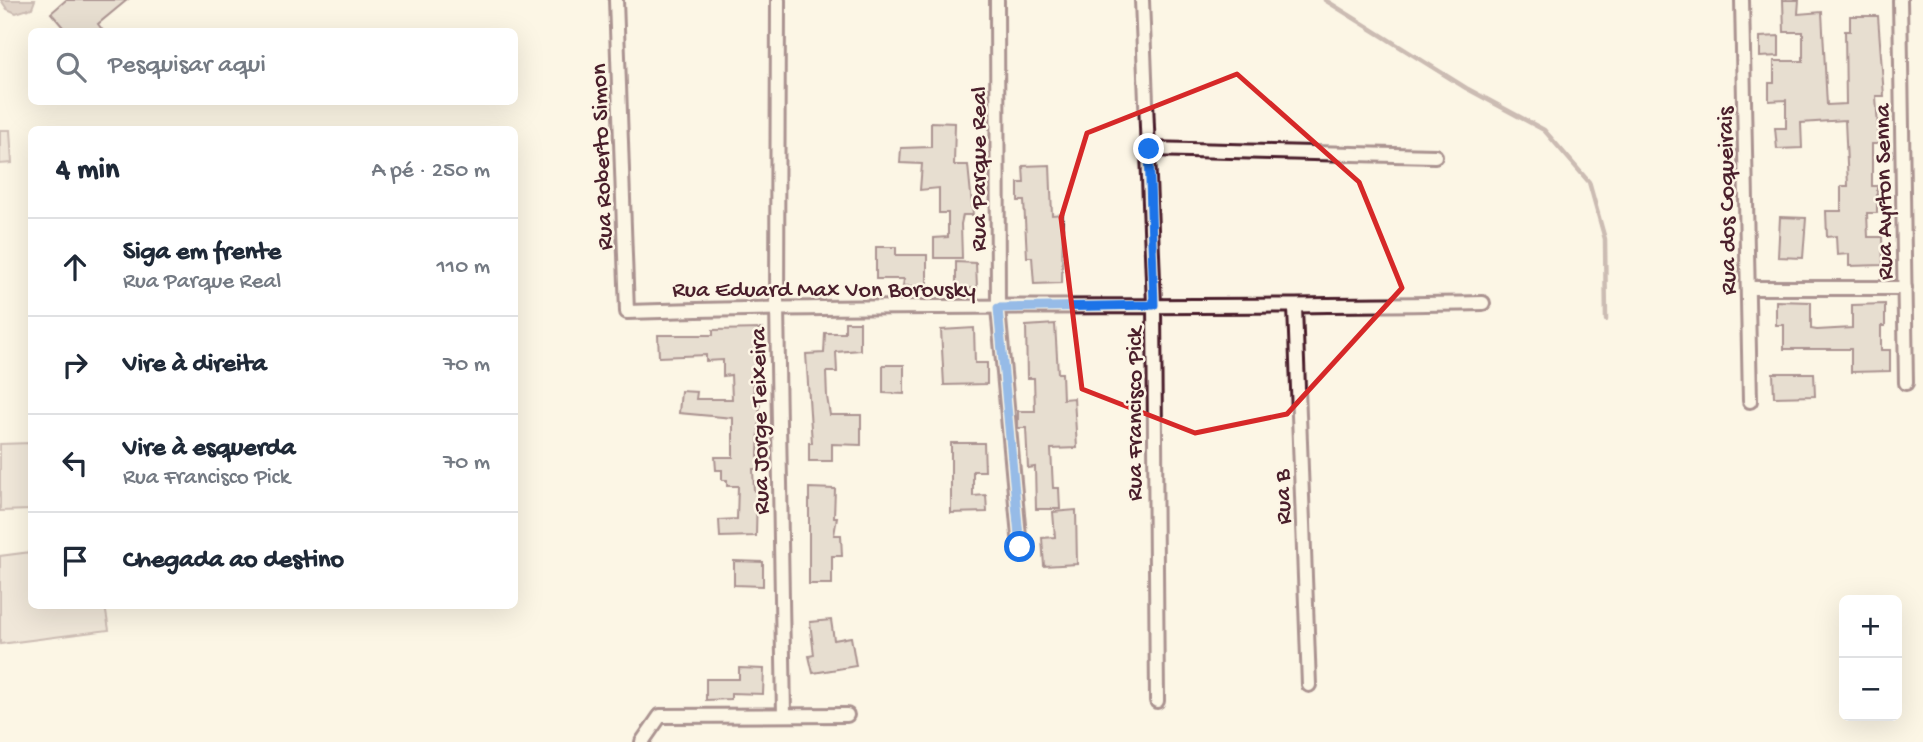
<!DOCTYPE html>
<html lang="pt">
<head>
<meta charset="utf-8">
<style>
	:root { --surface:#fff; --page:#f2f2f3; --text:#1f2937; --muted:#747a83; --line:#e0e1e3 }
	body { margin:0; font-family:"Gochi Hand",sans-serif; background:var(--page); color:var(--text) }
	.controls { position:absolute; right:21px; bottom:21px; display:grid; overflow:hidden; border-radius:10px; box-shadow:0 7px 28px #0002 }
	.controls button { width:63px; height:63px; display:grid; place-items:center; padding:0; border:0; border-bottom:2px solid var(--line); background:var(--surface); color:var(--text); font:35px sans-serif }
	.stop { position:absolute; width:21px; height:21px; margin:-16px; border:5px solid #1a73e8; border-radius:50%; background:#fff }
	.stop.end { background:#1a73e8; border-color:#fff; box-shadow:0 2px 7px #0008 }
	.list { margin:0; padding:0; list-style:none }
	h2 { display:flex; justify-content:space-between; align-items:center; height:91px; margin:0; padding:0 28px; font-size:30px }
	h2 small { font-size:23px; font-weight:400; color:var(--muted) }
	.list li { display:grid; grid-template-columns:46px 1fr auto; gap:21px; align-items:center; box-sizing:border-box; height:98px; padding:0 28px; border-top:2px solid var(--line) }
	.list b { display:block; font-size:26px; white-space:nowrap }
	.list p { margin:0; font-size:23px; white-space:nowrap; color:var(--muted) }
	.list em { font-size:23px; font-style:normal; color:var(--muted) }
	.icon { flex:none; width:38px; height:38px; fill:none; stroke:currentColor; stroke-width:2; stroke-linecap:round; stroke-linejoin:round }
	.map { position:relative; flex:none; width:1923px; height:742px; overflow:hidden }
	.search { position:absolute; background:var(--surface); box-shadow:0 7px 28px #0002; left:28px; top:28px; width:490px; height:77px; display:flex; align-items:center; gap:18px; box-sizing:border-box; padding:0 24px; border-radius:10px; color:var(--muted); font-size:26px }
	.panel { position:absolute; background:var(--surface); box-shadow:0 7px 28px #0002; left:28px; top:126px; width:490px; height:483px; border-radius:10px }
	.map>svg:first-child { display:block }
</style>
</head>
<body>
<div class="map">
<svg width="1923" height="742" viewBox="0 0 1923 742">
	<rect width="100%" height="100%" fill="#fcf5e5"/>
	<filter id="ink" filterUnits="userSpaceOnUse"><feTurbulence type="fractalNoise" baseFrequency=".0143" numOctaves="2"/><feDisplacementMap in="SourceGraphic" scale="14" xChannelSelector="R" yChannelSelector="G"/><feConvolveMatrix kernelMatrix="1 2 1 2 8 2 1 2 1" color-interpolation-filters="sRGB"/></filter>
	<g filter="url(#ink)">
		<g fill="#e2d5ca" stroke="#967a7a" stroke-width="2">
			<polygon points="0,130 10,130 12,163 0,164"/>
			<polygon points="31,443 31,510 0,511 0,444"/>
			<polygon points="31,552 32,606 105,606 109,630 0,644 0,556"/>
		</g>
		<polygon fill="#c0aca5" stroke="#917474" stroke-width="2" points="1,0 35,0 32,8 16,13 7,9"/>
		<g fill="none" stroke-linecap="round" stroke-linejoin="round">
			<polyline stroke="#917474" stroke-width="4.5" points="1325,0 1466,88 1544,130 1589,182 1605,239 1606,320"/>
		</g>
		<g fill="#cfc0b7" stroke="#4a1f2b" stroke-width="2">
			<polygon points="66,0 127,0 98,24 104,32 67,32 51,13"/>
			<polygon points="1783,0 1799,0 1798,14 1822,12 1827,105 1846,104 1845,31 1850,31 1850,16 1878,16 1884,96 1876,96 1879,144 1872,144 1872,186 1877,186 1877,213 1867,213 1868,237 1882,237 1883,265 1849,266 1849,254 1837,255 1836,236 1827,237 1826,211 1841,211 1841,186 1848,186 1845,120 1801,123 1802,148 1777,149 1775,128 1786,128 1786,100 1769,101 1769,83 1774,83 1774,61 1803,61 1803,32 1784,32"/>
			<polygon points="1779,36 1779,56 1760,57 1760,37"/>
			<polygon points="931,122 955,123 954,165 968,165 973,215 963,215 961,224 962,258 934,258 934,238 948,237 948,213 939,213 939,188 920,190 922,164 900,163 901,148 931,147"/>
			<polygon points="1050,165 1052,215 1063,214 1062,283 1034,284 1032,257 1027,257 1024,201 1018,201 1018,183 1024,183 1023,166"/>
			<polygon points="1780,217 1806,218 1803,258 1778,257"/>
			<polygon points="876,247 896,247 896,255 927,255 927,286 903,286 904,279 876,279"/>
			<polygon points="956,262 976,263 977,288 956,289"/>
			<polygon points="1776,301 1811,302 1811,329 1817,330 1852,328 1852,305 1885,304 1885,326 1881,326 1881,350 1890,350 1890,371 1851,372 1851,349 1784,349 1784,325 1776,325"/>
			<polygon points="845,322 860,322 860,350 836,352 837,372 826,372 827,397 830,415 861,415 861,445 832,444 832,461 809,461 809,443 812,443 806,354 824,353 825,333 845,333"/>
			<polygon points="1055,324 1058,373 1062,373 1063,399 1074,398 1077,448 1051,449 1053,488 1059,488 1060,509 1036,509 1035,467 1028,468 1026,428 1018,428 1018,411 1035,411 1034,378 1027,378 1026,326"/>
			<polygon points="974,328 975,363 987,363 987,384 944,385 941,330"/>
			<polygon points="762,329 759,374 753,374 754,399 760,398 758,456 761,456 761,469 753,469 754,491 757,491 756,536 720,537 719,520 737,519 738,486 727,486 727,480 722,480 722,470 716,470 715,457 733,457 733,418 679,413 681,391 697,392 696,399 732,399 731,375 723,376 723,360 706,361 706,355 659,357 658,335 713,335 713,330"/>
			<polygon points="883,365 904,365 904,394 883,393"/>
			<polygon points="1773,373 1814,373 1815,396 1774,397"/>
			<polygon points="951,443 984,443 985,471 973,471 973,496 986,495 987,512 951,513"/>
			<polygon points="809,488 835,489 834,517 837,517 834,535 841,535 842,556 832,556 832,584 809,584"/>
			<polygon points="1076,510 1077,564 1044,566 1042,538 1055,537 1053,512"/>
			<polygon points="734,561 763,562 763,586 734,585"/>
			<polygon points="831,620 834,640 851,637 856,666 813,673 809,656 814,655 810,622"/>
			<polygon points="739,668 764,669 763,694 731,693 731,699 706,700 706,679 739,679"/>
		</g>
		<g fill="none" stroke-linecap="round" stroke-linejoin="round">
			<defs>
				<g id="street">
					<path d="M 616,0 L 627,312 C 912,303 1198,309 1483,303"/>
					<polyline points="778,0 777,307 784,715"/>
					<polyline points="997,0 998,308 1020,547"/>
					<polyline points="1142,0 1154,305 1157,701"/>
					<polyline points="1742,0 1750,401"/>
					<polyline points="1900,0 1906,383"/>
					<polyline points="1149,149 1435,156"/>
					<polyline points="1748,288 1905,288"/>
					<polyline points="1295,307 1309,685"/>
					<polyline points="642,742 660,716 847,715"/>
				</g>
			</defs>
			<use href="#street" stroke="#4a1f2b" stroke-width="18"/>
			<use href="#street" stroke="#fcf5e5" stroke-width="12"/>
		</g>
	</g>
	<g fill="none" stroke-linecap="round" stroke-linejoin="round" filter="url(#ink)">
		<polyline stroke="#1a73e8" stroke-width="9" points="1020,547 998,308 1154,305 1149,149"/>
	</g>
	<path d="M0 0H1923V742H0ZM 1237,74 L 1359,182 L 1402,288 L 1287,414 L 1195,433 L 1082,389 L 1061,218 L 1087,133 Z" fill="#fcf5e5" fill-opacity=".55" fill-rule="evenodd"/>
	<path fill="none" stroke="#d62828" stroke-width="5" stroke-linejoin="round" d="M 1237,74 L 1359,182 L 1402,288 L 1287,414 L 1195,433 L 1082,389 L 1061,218 L 1087,133 Z"/>
	<g text-anchor="middle" stroke-width="5" stroke-linejoin="round" paint-order="stroke">
		<g font-size="24" fill="#4a1f2b" stroke="#fcf5e5">
			<text transform="translate(600 157) rotate(-92)" y="8">Rua Roberto Simon</text>
			<text transform="translate(977 169) rotate(-90)" y="8">Rua Parque Real</text>
			<text transform="translate(1882 192) rotate(-91)" y="8">Rua Ayrton Senna</text>
			<text transform="translate(1725 201) rotate(-91)" y="8">Rua dos Coqueirais</text>
			<text x="824" y="296">Rua Eduard Max Von Borovsky</text>
			<text transform="translate(1133 414) rotate(-90)" y="8">Rua Francisco Pick</text>
			<text transform="translate(758 421) rotate(-91)" y="8">Rua Jorge Teixeira</text>
			<text transform="translate(1281 497) rotate(-92)" y="8">Rua B</text>
		</g>
	</g>
</svg>
<div class="controls">
<button>+</button>
<button>−</button>
</div>
<div class="stop" style="left:1020px;top:547px"></div>
<div class="stop end" style="left:1149px;top:149px"></div>
<div class="search"><svg class="icon" aria-label="search" viewBox="0 0 24 24"><circle cx="10" cy="10" r="6"/><path d="M15 15l6 6"/></svg>Pesquisar aqui</div>
<section class="panel">
<h2>4 min<small>A pé · 250 m</small></h2>
<ul class="list">
<li><svg class="icon" aria-label="ahead" viewBox="0 0 24 24"><path d="M12 20V5M6 11l6-6 6 6"/></svg><div><b>Siga em frente</b><p>Rua Parque Real</p></div><em>110 m</em></li>
<li><svg class="icon" aria-label="right" viewBox="0 0 24 24"><path d="M7 20v-9h11M14 6l5 5-5 5"/></svg><div><b>Vire à direita</b></div><em>70 m</em></li>
<li><svg class="icon" aria-label="left" viewBox="0 0 24 24"><path d="M17 20v-9H6M10 6l-5 5 5 5"/></svg><div><b>Vire à esquerda</b><p>Rua Francisco Pick</p></div><em>70 m</em></li>
<li><svg class="icon" aria-label="arrive" viewBox="0 0 24 24"><path d="M6 21V4h12l-3 4 3 4H6"/></svg><div><b>Chegada ao destino</b></div></li>
</ul>
</section>
</div>
</body>
</html>
